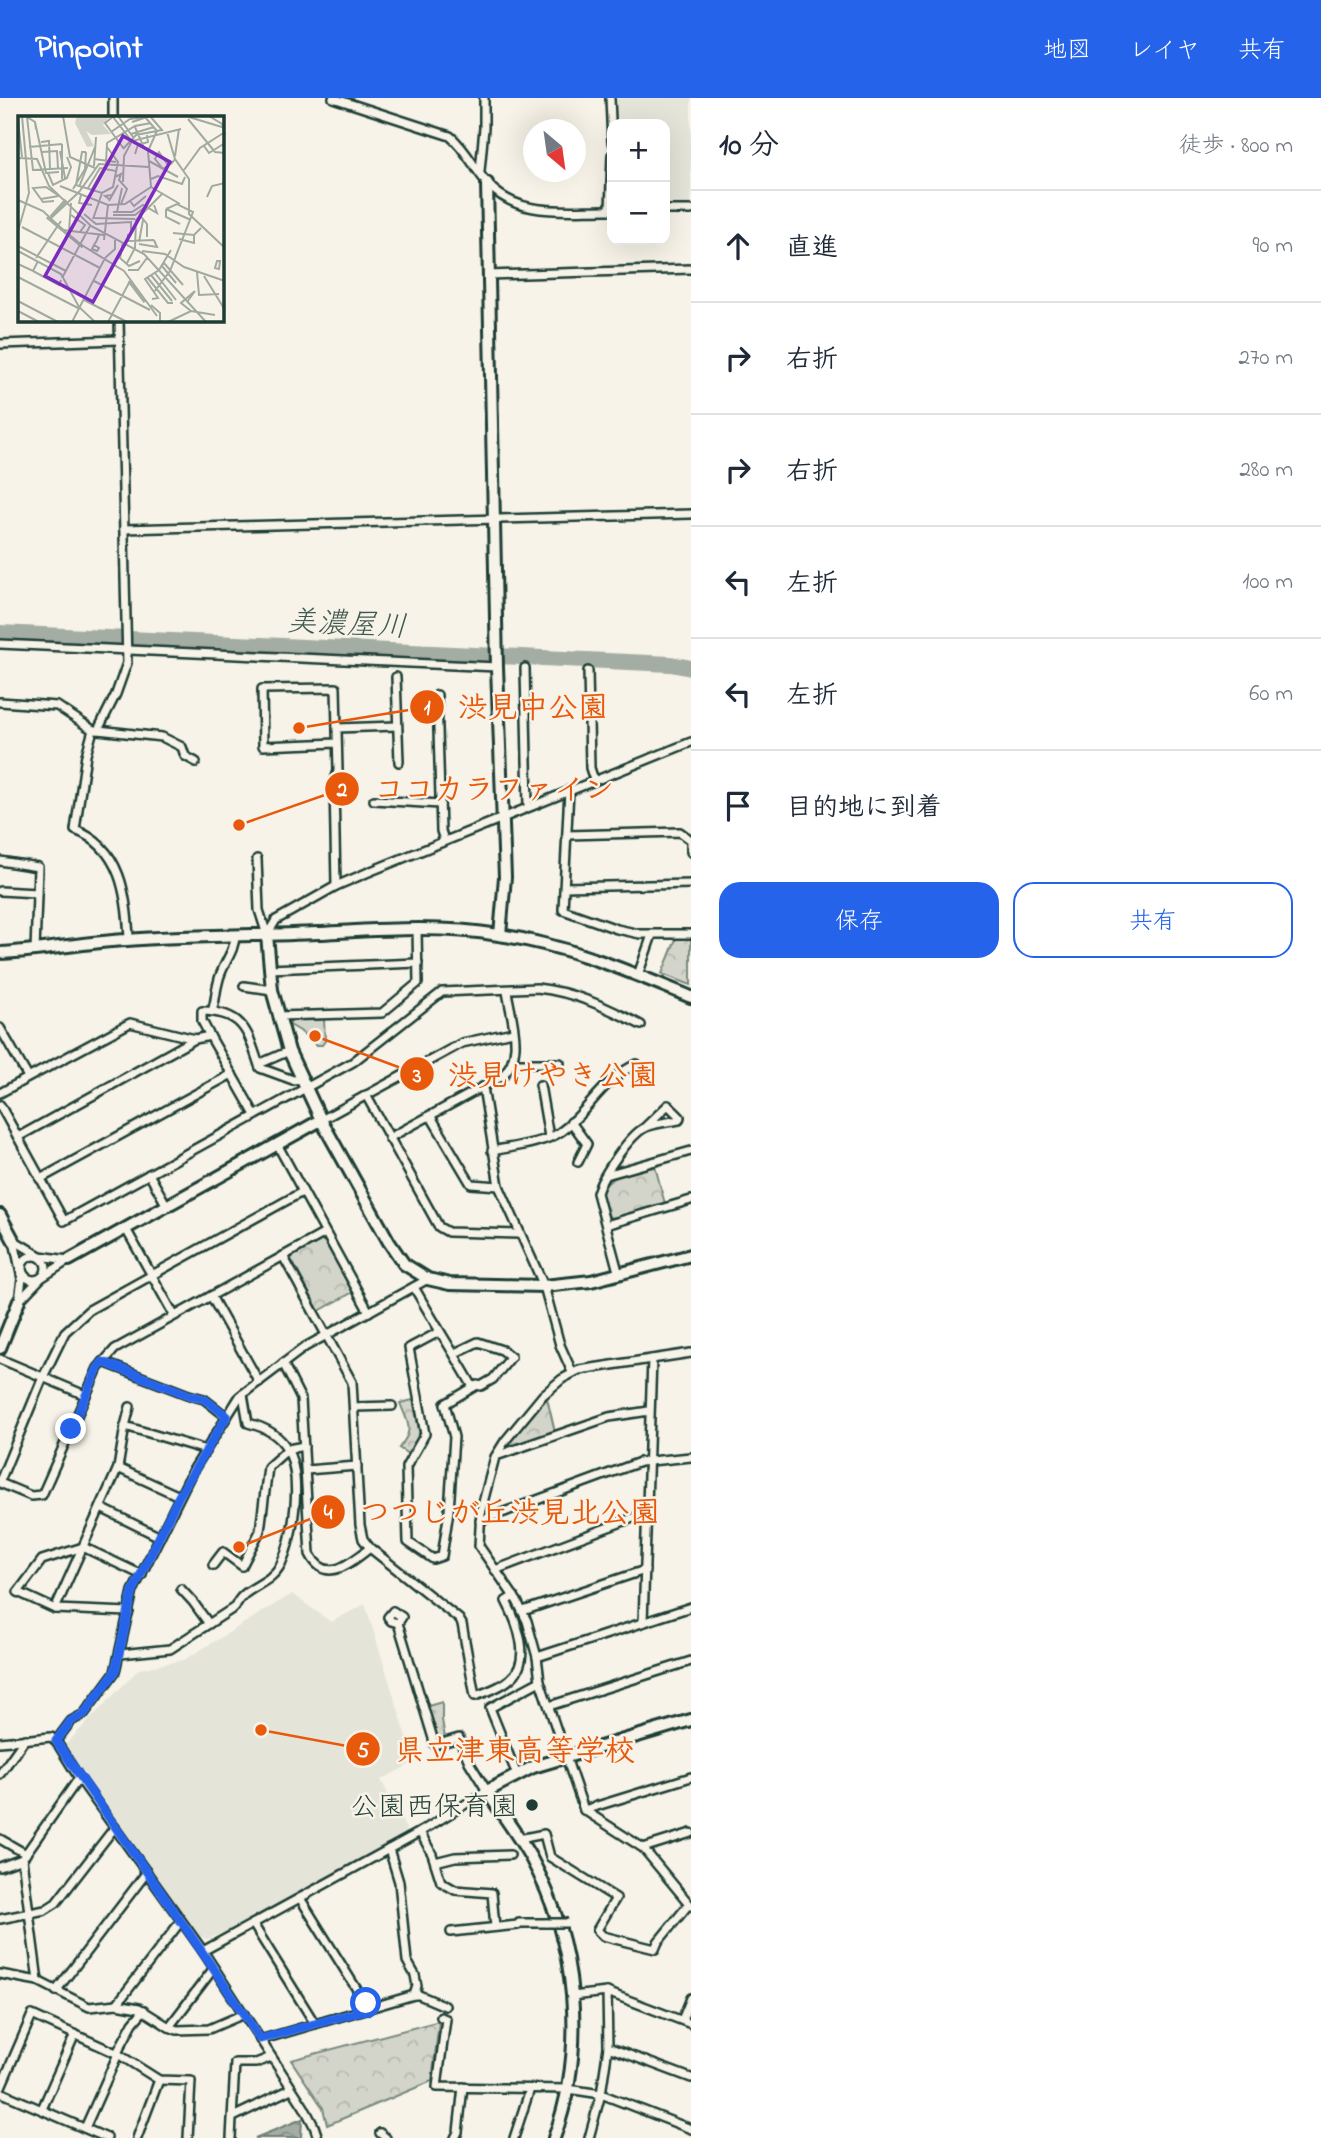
<!DOCTYPE html>
<html lang="ja">
<head>
<meta charset="utf-8">
<style>
	:root { --surface:#fff; --page:#f2f2f3; --text:#1f2937; --muted:#747a83; --line:#e0e1e3; --accent:#2563eb }
	body { margin:0; font-family:"Indie Flower","Klee One",sans-serif; background:var(--page); color:var(--text) }
	.controls { position:absolute; right:21px; top:21px; display:grid; overflow:hidden; border-radius:14px; box-shadow:0 7px 28px #0002 }
	.controls button { width:63px; height:63px; display:grid; place-items:center; padding:0; border:0; border-bottom:2px solid var(--line); background:var(--surface); color:var(--text); font:35px sans-serif }
	.compass { position:absolute; left:523px; top:21px; width:63px; height:63px; border-radius:50%; background:var(--surface); box-shadow:0 7px 28px #0002; rotate:151deg }
	.stop { position:absolute; width:21px; height:21px; margin:-16px; border:5px solid #2563eb; border-radius:50%; background:#fff }
	.stop.end { background:#2563eb; border-color:#fff; box-shadow:0 2px 7px #0008 }
	.list { margin:0; padding:0; list-style:none }
	h2 { display:flex; justify-content:space-between; align-items:center; height:91px; margin:0; padding:0 28px; font-size:30px }
	h2 small { font-size:23px; font-weight:400; color:var(--muted) }
	.list li { display:grid; grid-template-columns:46px 1fr auto; gap:21px; align-items:center; box-sizing:border-box; height:112px; padding:0 28px; border-top:2px solid var(--line) }
	.list b { display:block; font-size:26px; white-space:nowrap }
	.list em { font-size:23px; font-style:normal; color:var(--muted) }
	.actions { display:flex; gap:14px; padding:21px 28px }
	.actions a { flex:1; padding:16px 0; border:2px solid var(--accent); border-radius:21px; text-align:center; font-size:24px; color:var(--accent) }
	.actions .main { background:var(--accent); color:#fff }
	.icon { flex:none; width:38px; height:38px; fill:none; stroke:currentColor; stroke-width:2; stroke-linecap:round; stroke-linejoin:round }
	.map { position:relative; flex:none; width:691px; height:2040px; overflow:hidden }
	header { display:flex; align-items:center; gap:42px; box-sizing:border-box; height:98px; padding:0 35px; background:var(--accent); color:#fff }
	header strong { font-size:33px }
	nav { display:flex; gap:38px; margin-inline-start:auto; font-size:24px }
	main { display:flex }
	aside { flex:1; background:var(--surface) }
	.map>svg:first-child { display:block }
</style>
</head>
<body>
<header>
<strong>Pinpoint</strong>
<nav><a>地図</a><a>レイヤ</a><a>共有</a></nav>
</header>
<main>
<div class="map">
<svg width="691" height="2040" viewBox="0 0 691 2040">
	<defs>
		<pattern id="forest-crowns" width="20" height="18" patternUnits="userSpaceOnUse" patternTransform="scale(1.75)"><rect width="20" height="18" fill="#d3d5ca"/><path d="M2 6a3 3 0 1 1 6 0M12 15a3 3 0 1 1 6 0" fill="none" stroke="#b5b8ae"/></pattern>
		<pattern id="water-waves" width="16" height="10" patternUnits="userSpaceOnUse" patternTransform="scale(1.75)"><rect width="16" height="10" fill="#a4ada3"/><path d="M0 5q4-4 8 0t8 0" fill="none" stroke="#858e86"/></pattern>
	</defs>
	<rect width="100%" height="100%" fill="#f7f3e8"/>
	<filter id="ink" filterUnits="userSpaceOnUse"><feTurbulence type="fractalNoise" baseFrequency=".0143" numOctaves="2"/><feDisplacementMap in="SourceGraphic" scale="14" xChannelSelector="R" yChannelSelector="G"/><feConvolveMatrix kernelMatrix="1 2 1 2 8 2 1 2 1" color-interpolation-filters="sRGB"/></filter>
	<g filter="url(#ink)">
		<g fill="#e5e4d9">
			<polygon points="617,0 691,0 691,107 665,107 665,26 617,26"/>
			<polygon points="292,1496 331,1524 365,1506 408,1643 409,1667 381,1682 408,1735 232,1832 207,1841 196,1837 83,1677 65,1647 139,1571 184,1562"/>
		</g>
		<g fill="url(#forest-crowns)" stroke="#79897f" stroke-width="2">
			<polygon points="691,840 691,887 662,876 676,841"/>
			<polygon points="324,921 325,943 322,947 316,947 300,933 288,926 294,922"/>
			<path d="M 655,1068 L 665,1106 L 615,1120 L 609,1119 L 601,1095 C 608,1075 637,1073 655,1068 Z"/>
			<polygon points="321,1142 326,1145 353,1194 319,1213 291,1161 294,1157"/>
			<polygon points="547,1300 555,1334 510,1351 507,1347 512,1340"/>
			<path d="M 413,1302 L 420,1337 L 408,1356 L 399,1350 C 415,1331 408,1326 400,1305 Z"/>
			<polygon points="442,1604 442,1622 445,1640 443,1641 436,1638 428,1608"/>
			<polygon points="439,1923 432,1983 327,2027 323,2010 291,1962"/>
		</g>
		<polygon fill="url(#water-waves)" stroke="#6f8077" stroke-width="2" points="302,2021 301,2040 255,2040"/>
		<g fill="none" stroke-linecap="round" stroke-linejoin="round">
			<polyline stroke="#a4ada3" stroke-width="16" points="0,535 671,566 691,570"/>
			<defs>
				<g id="street">
					<polyline points="113,0 113,19"/>
					<path d="M 333,0 L 450,38 C 466,51 474,70 487,85 C 518,121 570,111 612,112"/>
					<polyline points="610,0 612,44"/>
					<polyline points="480,73 484,30 484,0"/>
					<polyline points="610,112 612,57"/>
					<polyline points="665,112 691,112"/>
					<polyline points="488,177 691,171"/>
					<path d="M 119,222 L 127,565 L 116,596 L 98,632 L 93,632 L 86,657 L 75,732 C 121,749 127,798 129,841"/>
					<polyline points="0,246 119,242"/>
					<polyline points="124,431 691,416"/>
					<polyline points="0,546 497,569"/>
					<polyline points="525,570 528,708"/>
					<polyline points="588,573 590,670 594,682"/>
					<polyline points="396,579 399,664"/>
					<polyline points="437,597 441,733 444,742"/>
					<polyline points="0,604 57,608 93,632"/>
					<polyline points="337,630 397,628"/>
					<polyline points="98,632 162,639 182,649 185,658 196,664"/>
					<polyline points="569,692 563,812 617,831 640,836 691,836"/>
					<polyline points="374,702 440,706"/>
					<polyline points="567,737 680,734 691,742 691,754"/>
					<polyline points="257,761 259,812 267,837"/>
					<polyline points="0,763 38,769 35,853"/>
					<polyline points="336,788 334,685 338,673 336,590 262,591 263,648 337,645"/>
					<polyline points="565,789 691,786"/>
					<polyline points="0,793 37,795"/>
					<polyline points="267,837 276,822 336,788 371,773 691,644"/>
					<polyline points="269,871 418,865"/>
					<polyline points="638,877 652,837"/>
					<polyline points="244,888 272,892"/>
					<path d="M 212,913 C 216,903 215,895 218,885 C 221,867 235,855 235,837"/>
					<polyline points="278,918 382,915 418,885 417,832"/>
					<polyline points="0,930 28,979"/>
					<path d="M 210,938 L 202,923 L 202,913 C 246,914 248,936 260,970 L 293,982 L 302,981"/>
					<polyline points="512,965 560,965"/>
					<polyline points="259,966 289,953"/>
					<polyline points="540,987 549,1039"/>
					<polyline points="483,989 499,1088 544,1188 560,1247 572,1274"/>
					<polyline points="0,995 130,925 195,941"/>
					<polyline points="366,997 439,1129 448,1134 519,1136"/>
					<path d="M 0,1007 L 64,1123 L 353,964 L 442,894 L 537,890 C 575,894 608,910 641,927"/>
					<polyline points="430,1017 471,1086 499,1088"/>
					<polyline points="321,1022 462,945 513,934"/>
					<polyline points="571,1024 587,1046 578,1064"/>
					<polyline points="18,1039 195,941 210,938 255,1017"/>
					<path d="M 389,1040 L 501,979 C 526,957 511,921 507,893"/>
					<polyline points="278,1048 369,1214"/>
					<path d="M 492,1053 C 511,1049 545,1045 560,1034 C 589,1014 602,981 637,966"/>
					<polyline points="149,1076 167,1108"/>
					<polyline points="606,1077 691,1053"/>
					<polyline points="40,1081 232,976"/>
					<polyline points="606,1127 691,1102"/>
					<polyline points="126,1131 174,1217"/>
					<polyline points="14,1143 22,1181 19,1202"/>
					<polyline points="15,1143 40,1158 68,1162"/>
					<circle cx="34" cy="1170" r="12"/>
					<path d="M 283,1158 L 352,1284 L 360,1427 L 363,1441 L 370,1450 L 459,1521 L 462,1526 L 475,1598 C 487,1594 501,1589 510,1581 C 533,1563 517,1524 506,1503 L 514,1498"/>
					<path d="M 619,1177 L 597,1095 C 602,1078 630,1036 646,1029 C 656,1025 669,1024 679,1022 L 680,1019 L 668,1007 L 644,1030"/>
					<path d="M 414,1189 C 433,1223 454,1255 473,1289"/>
					<polyline points="211,1198 259,1284"/>
					<polyline points="19,1203 41,1180 69,1162"/>
					<polyline points="439,1234 409,1250 425,1336 406,1369 408,1444 433,1461 442,1458 449,1413 454,1339 445,1306 477,1287 481,1288 493,1281 511,1259 502,1252 478,1244 455,1255"/>
					<polyline points="691,1255 579,1272 562,1281 543,1297 505,1343 495,1359 481,1412 479,1448 517,1503 527,1523 537,1559 540,1583 584,1712 643,1750 691,1808"/>
					<polyline points="0,1261 85,1297"/>
					<polyline points="103,1264 189,1297 204,1301 227,1319"/>
					<path d="M 283,1265 L 301,1301 L 310,1456 C 326,1488 351,1464 370,1450"/>
					<polyline points="354,1309 392,1308"/>
					<polyline points="125,1328 130,1309"/>
					<polyline points="496,1358 609,1319 649,1313"/>
					<polyline points="118,1370 179,1398"/>
					<polyline points="306,1372 357,1368"/>
					<polyline points="0,1383 43,1279 65,1234 89,1212 302,1094"/>
					<polyline points="0,1385 31,1398 42,1397 98,1270 115,1251 325,1135"/>
					<polyline points="101,1410 160,1439"/>
					<polyline points="480,1423 640,1364 691,1359"/>
					<polyline points="213,1467 223,1454 242,1468 260,1433 268,1369 288,1351 304,1348"/>
					<polyline points="495,1472 646,1415"/>
					<polyline points="181,1491 193,1504 209,1526"/>
					<polyline points="55,1511 118,1370 125,1328 206,1352"/>
					<polyline points="523,1513 645,1472"/>
					<polyline points="129,1514 55,1511 18,1494 42,1462 83,1449 142,1477"/>
					<polyline points="643,1524 652,1261"/>
					<path d="M 120,1556 L 170,1551 L 235,1509 C 244,1487 269,1489 281,1466 C 294,1438 303,1379 287,1351 C 279,1336 264,1329 248,1325 L 243,1296"/>
					<polyline points="537,1559 691,1509"/>
					<polyline points="549,1608 691,1563"/>
					<polyline points="56,1643 71,1623 84,1616 115,1574 133,1493 192,1374 240,1298 305,1249 428,1181"/>
					<polyline points="0,1644 51,1639 56,1643 79,1680 203,1853 304,2009 314,2028 318,2040"/>
					<polyline points="0,1676 25,1641"/>
					<polyline points="517,1677 490,1610 540,1583"/>
					<polyline points="584,1712 691,1679"/>
					<polyline points="420,1734 432,1756 441,1784 455,1792 492,1795 495,1829"/>
					<polyline points="0,1741 26,1756"/>
					<polyline points="519,1741 544,1736 550,1759 616,1800 597,1832 603,1838 655,1851 658,1844 689,1806"/>
					<polyline points="643,1750 691,1735"/>
					<polyline points="389,1751 399,1784 407,1863 415,1877 417,1888 414,1897"/>
					<polyline points="22,1761 38,1883"/>
					<polyline points="435,1764 455,1759 510,1757"/>
					<polyline points="0,1769 22,1761 79,1680"/>
					<polyline points="300,1800 369,1911"/>
					<polyline points="0,1821 45,1812 56,1805 115,1729"/>
					<polyline points="253,1826 315,1926"/>
					<polyline points="451,1834 518,1827 519,1825 547,1825"/>
					<polyline points="203,1853 420,1734 487,1693 469,1664 459,1640 435,1647 398,1525 391,1523 388,1519 393,1513 402,1519 398,1525"/>
					<polyline points="0,1876 38,1883 89,1909 117,1906 139,1910 169,1929 177,1932 209,1931 244,1916"/>
					<polyline points="56,1893 147,1774"/>
					<polyline points="572,1898 607,1894 691,1926"/>
					<polyline points="117,1906 181,1823"/>
					<polyline points="441,1919 446,1921 437,1989 568,1991 601,1996 691,2031"/>
					<polyline points="682,1922 691,1900"/>
					<polyline points="169,1929 214,1870"/>
					<polyline points="260,1942 414,1897 419,1897 445,1908"/>
					<polyline points="608,1949 691,1980"/>
					<polyline points="117,1955 133,1925 144,1912"/>
					<polyline points="0,1991 32,1917 118,1956 159,1982 191,1983 188,2040"/>
					<polyline points="0,1994 107,2040"/>
					<polyline points="42,2011 75,1936"/>
					<polyline points="233,2019 291,1991"/>
					<polyline points="85,2030 118,1956"/>
					<polyline points="380,2035 386,2040"/>
					<polyline points="137,2040 159,1982"/>
					<polyline points="231,2040 235,1965 256,1965 271,1959"/>
					<polyline points="455,2040 458,2034 463,1989"/>
					<polyline points="514,2040 530,1991"/>
					<polyline points="589,2040 601,1996 608,1949 607,1894"/>
				</g>
				<g id="secondary">
					<polyline points="487,85 497,569 505,779 500,837"/>
					<polyline points="267,837 272,892 289,953 321,1022 389,1144 404,1166 428,1181 450,1186 544,1188 591,1183 691,1157"/>
					<path d="M 0,855 C 43,853 84,844 127,842 C 191,837 255,838 318,835 C 378,832 440,827 499,837 C 567,847 628,873 691,899"/>
					<polyline points="0,1117 14,1143"/>
					<polyline points="69,1162 321,1022"/>
					<polyline points="0,1250 19,1203"/>
					<path d="M 554,2040 C 587,1950 577,1845 531,1760 C 518,1737 501,1715 487,1693 L 533,1669 L 691,1622"/>
				</g>
			</defs>
			<use href="#street" stroke="#1f3d34" stroke-width="12"/>
			<use href="#secondary" stroke="#1f3d34" stroke-width="16"/>
			<use href="#street" stroke="#f7f3e8" stroke-width="7"/>
			<use href="#secondary" stroke="#f7f3e8" stroke-width="10"/>
			<defs>
				<polyline id="street-bridge" points="547,1825 568,1825"/>
			</defs>
			<use href="#street-bridge" stroke="#1f3d34" stroke-width="12" stroke-linecap="butt"/>
			<use href="#street-bridge" stroke="#f7f3e8" stroke-width="7"/>
		</g>
	</g>
	<g fill="none" stroke-linecap="round" stroke-linejoin="round" filter="url(#ink)">
		<path stroke="#2563eb" stroke-width="9" d="M 71,1331 L 98,1270 L 103,1264 L 189,1297 L 204,1301 L 227,1318 L 179,1398 L 133,1493 L 115,1574 L 84,1616 L 71,1623 L 56,1643 C 124,1743 195,1840 260,1941 L 369,1911 L 366,1905"/>
	</g>
	<circle fill="#1f3d34" stroke="#f7f3e8" stroke-width="2.5" cx="532" cy="1707" r="7"/>
	<g text-anchor="middle" stroke-width="5" stroke-linejoin="round" paint-order="stroke">
		<g font-size="28" fill="#1f3d34" stroke="#f7f3e8" text-anchor="end">
			<text x="518" y="1717">公園西保育園</text>
		</g>
		<g font-size="30" font-style="italic" fill="#405950" stroke="#f7f3e8">
			<text transform="translate(347 525) rotate(3)" y="10">美濃屋川</text>
		</g>
	</g>
	<g transform="translate(18 18)">
		<rect width="206" height="206" fill="#f7f3e8"/>
		<path d="M 59,0 L 92,0 L 85,9 L 93,18 L 74,19 L 68,15 L 76,30 L 69,31 L 57,7 Z" fill="#d3d5ca"/>
		<path fill="none" stroke="#a4ada3" stroke-width="3.5" d="M 29,101 L 65,131M 33,101 L 48,84M 111,165 L 127,186"/>
		<path fill="none" stroke="#a1aaa0" stroke-width="2" d="M 45,0 L 52,41 L 77,52M 96,0 L 87,7 L 106,33M 100,0 L 115,21M 191,0 L 204,8 L 207,19M 95,1 L 112,23M 171,1 L 207,12M 170,3 L 197,36 L 207,37M 0,4 L 4,41M 17,6 L 28,57 L 41,56M 117,11 L 126,32M 18,13 L 17,6 L 9,1 L 15,54 L 50,52M 93,16 L 112,3 L 127,1 L 139,15 L 130,35 L 133,71M 149,16 L 157,43 L 171,63 L 171,98 L 207,132M 113,18 L 136,11M 23,26 L 31,25 L 32,53M 186,30 L 191,37 L 207,27M 11,31 L 44,28M 105,33 L 118,19 L 144,14 L 132,0 L 114,6M 42,35 L 47,62M 24,36 L 39,35 L 40,52M 117,38 L 120,29 L 130,26 L 129,19M 157,40 L 161,13M 0,42 L 19,43 L 31,70 L 73,110 L 126,138 L 188,206M 76,43 L 98,46M 131,45 L 160,61M 150,49 L 141,36 L 137,43 L 145,53 L 154,47 L 157,43M 76,50 L 78,21M 166,54 L 182,32 L 207,16M 30,57 L 35,69 L 49,62 L 53,51 L 49,41M 97,61 L 103,58 L 101,64 L 109,73 L 103,88M 44,63 L 44,28M 133,63 L 140,60 L 164,68 L 167,61M 105,66 L 106,40 L 114,25 L 163,13M 58,69 L 84,77 L 95,71 L 100,46 L 89,31M 58,69 L 64,36 L 68,36M 42,70 L 90,89 L 107,88 L 133,71M 61,71 L 77,31M 133,71 L 162,88M 70,72 L 82,52 L 98,55M 55,73 L 67,53 L 68,36M 74,73 L 88,48 L 89,27 L 117,10 L 133,7M 63,79 L 61,87 L 74,89M 189,81 L 194,70 L 207,67M 23,83 L 41,80 L 28,71 L 15,72 L 25,86 L 36,85M 91,83 L 87,80 L 94,79 L 100,69 L 91,85M 0,84 L 25,95 L 45,114 L 86,119M 112,85 L 116,90 L 128,80M 148,93 L 173,104M 148,93 L 148,101 L 162,108M 95,96 L 114,96 L 125,89 L 139,97 L 136,89M 99,96 L 104,72M 66,98 L 78,108 L 113,106 L 113,118M 121,98 L 129,108 L 129,121M 53,99 L 67,109 L 62,116M 95,99 L 117,99 L 127,91M 75,102 L 117,103M 32,103 L 61,76 L 81,48 L 131,51M 75,103 L 84,77M 4,111 L 82,152M 0,115 L 11,77 L 4,0M 51,115 L 53,87M 155,117 L 176,119 L 183,112M 110,118 L 110,125 L 136,124M 161,123 L 176,127 L 176,119M 86,124 L 90,89M 105,126 L 102,142 L 111,150 L 122,145M 121,126 L 125,104M 62,128 L 106,155 L 139,200M 121,128 L 139,131 L 136,124M 76,129 L 81,132 L 79,135 L 74,133 L 77,127 L 78,126 L 81,119M 0,130 L 48,155M 0,135 L 43,158 L 61,191 L 77,206M 124,135 L 147,138 L 166,151 L 207,165M 18,142 L 43,105M 199,145 L 202,145 L 201,153 L 197,152 ZM 109,147 L 117,132 L 118,104 L 145,77M 146,147 L 165,169M 0,148 L 15,155 L 20,145M 144,150 L 158,167M 110,154 L 120,154 L 129,142M 15,155 L 41,169 L 43,164M 179,156 L 181,179 L 201,178M 137,157 L 158,184M 133,159 L 154,185M 186,160 L 207,194M 0,161 L 60,192M 129,161 L 150,187 L 155,187M 44,162 L 72,110M 76,165 L 132,194M 136,176 L 152,155 L 175,96 L 159,88 L 148,93M 134,183 L 140,182 L 127,163 L 141,154 L 153,134M 66,184 L 109,206M 0,185 L 40,206M 169,186 L 177,175 L 163,187 L 173,195M 133,189 L 142,197 L 142,206M 0,195 L 21,206M 54,206 L 87,142 L 97,133 L 97,124M 90,206 L 112,165M 150,206 L 173,195 L 197,199"/>
		<path fill="#7b2cbf" fill-opacity="0.15" stroke="#7b2cbf" stroke-width="3.5" d="M 105,20 L 152,46 L 75,186 L 27,160 Z"/>
		<rect width="206" height="206" fill="none" stroke="#1f3d34" stroke-width="3.5"/>
	</g>
	<path fill="none" stroke="#e8590c" stroke-width="2.5" d="M299 630L427 609M239 727L342 691M315 938L417 976M239 1449L328 1414M261 1632L363 1651"/>
	<g fill="#e8590c" stroke="#f7f3e8" stroke-width="2.5">
		<circle cx="299" cy="630" r="7"/>
		<circle cx="239" cy="727" r="7"/>
		<circle cx="315" cy="938" r="7"/>
		<circle cx="239" cy="1449" r="7"/>
		<circle cx="261" cy="1632" r="7"/>
		<circle cx="427" cy="609" r="18"/>
		<circle cx="342" cy="691" r="18"/>
		<circle cx="417" cy="976" r="18"/>
		<circle cx="328" cy="1414" r="18"/>
		<circle cx="363" cy="1651" r="18"/>
	</g>
	<g font-size="21" text-anchor="middle" font-weight="bold" fill="#fff">
		<text x="427" y="616">1</text>
		<text x="342" y="698">2</text>
		<text x="417" y="984">3</text>
		<text x="328" y="1421">4</text>
		<text x="363" y="1659">5</text>
	</g>
	<g font-size="30" text-anchor="middle" font-weight="bold" fill="#e8590c" stroke="#f7f3e8" stroke-width="5" stroke-linejoin="round" paint-order="stroke">
		<text x="533" y="619">渋見中公園</text>
		<text x="494" y="701">ココカラファイン</text>
		<text x="553" y="987">渋見けやき公園</text>
		<text x="510" y="1424">つつじが丘渋見北公園</text>
		<text x="515" y="1662">県立津東高等学校</text>
	</g>
</svg>
<div class="controls">
<button>+</button>
<button>−</button>
</div>
<svg class="compass" viewBox="-18 -18 36 36"><path d="M0-13l5 13h-10z" fill="#e53935"/><path d="M0 13l5-13h-10z" fill="#747a83"/></svg>
<div class="stop" style="left:366px;top:1905px"></div>
<div class="stop end" style="left:71px;top:1331px"></div>
</div>
<aside>
<h2>10 分<small>徒歩 · 800 m</small></h2>
<ul class="list">
<li><svg class="icon" aria-label="ahead" viewBox="0 0 24 24"><path d="M12 20V5M6 11l6-6 6 6"/></svg><div><b>直進</b></div><em>90 m</em></li>
<li><svg class="icon" aria-label="right" viewBox="0 0 24 24"><path d="M7 20v-9h11M14 6l5 5-5 5"/></svg><div><b>右折</b></div><em>270 m</em></li>
<li><svg class="icon" aria-label="right" viewBox="0 0 24 24"><path d="M7 20v-9h11M14 6l5 5-5 5"/></svg><div><b>右折</b></div><em>280 m</em></li>
<li><svg class="icon" aria-label="left" viewBox="0 0 24 24"><path d="M17 20v-9H6M10 6l-5 5 5 5"/></svg><div><b>左折</b></div><em>100 m</em></li>
<li><svg class="icon" aria-label="left" viewBox="0 0 24 24"><path d="M17 20v-9H6M10 6l-5 5 5 5"/></svg><div><b>左折</b></div><em>60 m</em></li>
<li><svg class="icon" aria-label="arrive" viewBox="0 0 24 24"><path d="M6 21V4h12l-3 4 3 4H6"/></svg><div><b>目的地に到着</b></div></li>
</ul>
<div class="actions"><a class="main">保存</a><a>共有</a></div>
</aside>
</main>
</body>
</html>
